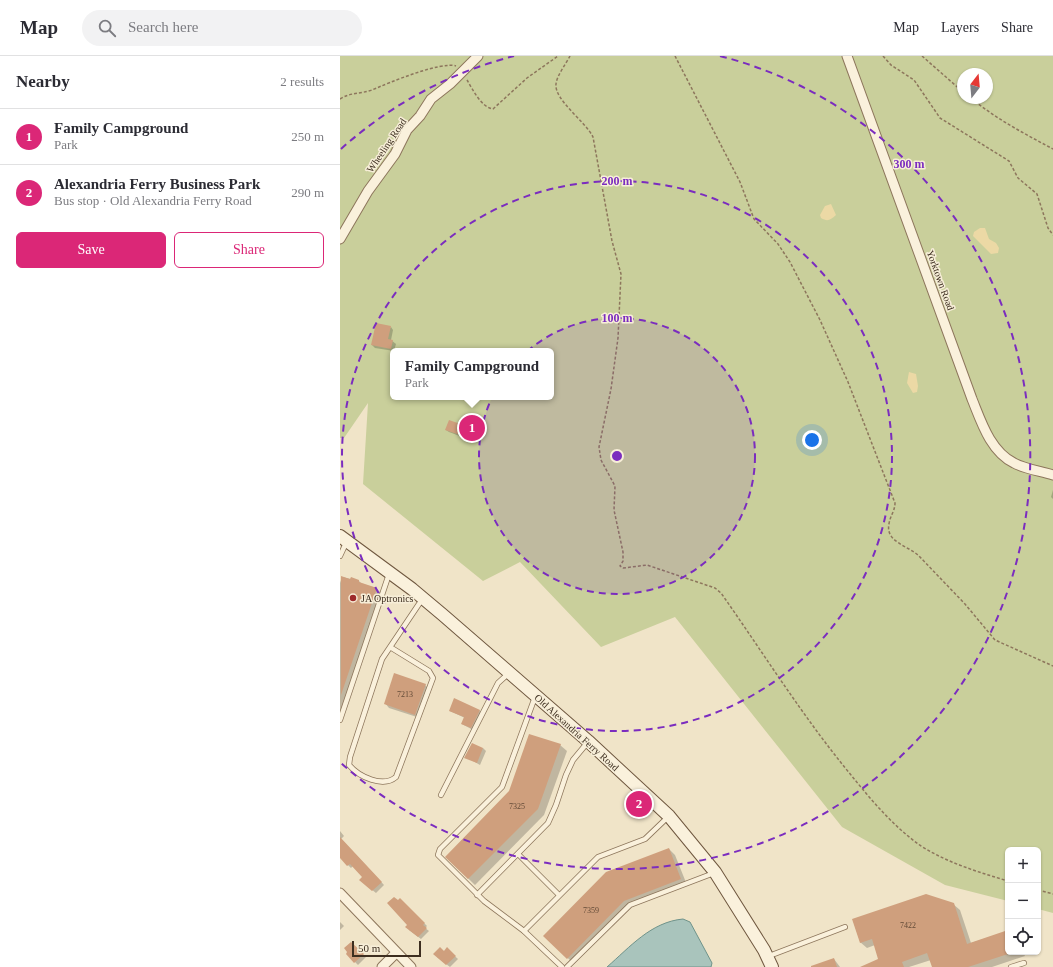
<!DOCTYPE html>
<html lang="en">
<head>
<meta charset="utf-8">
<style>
	:root { --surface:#fff; --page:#f2f2f3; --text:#2b2b33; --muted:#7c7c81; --line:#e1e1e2; --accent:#db2777 }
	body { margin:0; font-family:"Times New Roman",serif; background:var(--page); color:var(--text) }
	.controls { position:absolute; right:12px; bottom:12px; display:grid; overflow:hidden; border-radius:6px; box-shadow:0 1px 3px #0004 }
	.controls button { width:36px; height:36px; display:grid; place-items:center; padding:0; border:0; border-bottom:1px solid var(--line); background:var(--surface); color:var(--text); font:20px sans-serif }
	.compass { position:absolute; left:617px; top:12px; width:36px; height:36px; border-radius:50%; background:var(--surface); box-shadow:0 1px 3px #0004; rotate:16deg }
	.scale { position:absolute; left:12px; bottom:10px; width:69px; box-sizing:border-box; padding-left:4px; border:2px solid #3d2e20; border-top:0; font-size:11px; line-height:14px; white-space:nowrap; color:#3d2e20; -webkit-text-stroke:3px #f7eed8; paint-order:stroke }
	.you { position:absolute; left:472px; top:384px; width:14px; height:14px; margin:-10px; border:3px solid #fff; border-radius:50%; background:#1a73e8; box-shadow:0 0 0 6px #1a73e833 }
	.badge { display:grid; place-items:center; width:26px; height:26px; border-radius:50%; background:var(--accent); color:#fff; font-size:13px; font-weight:700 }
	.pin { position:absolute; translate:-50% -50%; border:2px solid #fff; box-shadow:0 1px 4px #0006 }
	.popup { position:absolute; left:50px; top:292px; width:164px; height:52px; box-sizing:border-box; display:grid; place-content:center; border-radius:6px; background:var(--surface); filter:drop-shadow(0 1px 3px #0005); font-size:13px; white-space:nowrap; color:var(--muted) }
	.popup b { font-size:15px; color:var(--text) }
	.popup::after { content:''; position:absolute; left:50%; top:100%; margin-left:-8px; border:8px solid transparent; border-top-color:var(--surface) }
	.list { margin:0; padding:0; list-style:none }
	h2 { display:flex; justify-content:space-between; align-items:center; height:52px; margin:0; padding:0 16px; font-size:17px }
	h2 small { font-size:13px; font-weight:400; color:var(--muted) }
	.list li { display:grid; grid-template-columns:26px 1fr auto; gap:12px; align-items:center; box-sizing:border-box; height:56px; padding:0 16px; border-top:1px solid var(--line) }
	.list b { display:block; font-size:15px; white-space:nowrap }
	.list p { margin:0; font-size:13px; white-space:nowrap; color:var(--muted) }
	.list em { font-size:13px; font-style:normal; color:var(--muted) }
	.actions { display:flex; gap:8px; padding:12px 16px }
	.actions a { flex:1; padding:9px 0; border:1px solid var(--accent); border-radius:6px; text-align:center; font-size:14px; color:var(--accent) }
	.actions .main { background:var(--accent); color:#fff }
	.icon { flex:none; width:22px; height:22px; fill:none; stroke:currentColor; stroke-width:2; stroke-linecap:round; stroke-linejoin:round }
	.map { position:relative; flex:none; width:713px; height:911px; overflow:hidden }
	header { display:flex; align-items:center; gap:24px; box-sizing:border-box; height:56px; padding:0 20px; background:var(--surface); border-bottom:1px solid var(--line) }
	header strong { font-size:19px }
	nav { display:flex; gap:22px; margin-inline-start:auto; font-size:14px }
	.search { width:280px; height:36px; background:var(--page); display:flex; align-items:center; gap:10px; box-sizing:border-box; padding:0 14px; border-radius:22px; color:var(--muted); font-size:15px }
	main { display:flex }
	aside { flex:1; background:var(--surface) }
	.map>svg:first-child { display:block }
</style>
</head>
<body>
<header>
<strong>Map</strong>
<div class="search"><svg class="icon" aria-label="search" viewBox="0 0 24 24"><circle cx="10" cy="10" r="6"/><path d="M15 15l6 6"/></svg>Search here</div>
<nav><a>Map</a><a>Layers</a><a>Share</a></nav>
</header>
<main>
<aside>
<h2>Nearby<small>2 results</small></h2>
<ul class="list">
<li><span class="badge">1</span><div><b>Family Campground</b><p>Park</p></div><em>250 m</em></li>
<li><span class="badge">2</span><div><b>Alexandria Ferry Business Park</b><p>Bus stop · Old Alexandria Ferry Road</p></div><em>290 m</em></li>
</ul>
<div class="actions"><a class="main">Save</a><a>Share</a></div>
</aside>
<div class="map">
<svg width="713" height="911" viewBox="0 0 713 911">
	<rect width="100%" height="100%" fill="#f0e4c8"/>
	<path fill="#c9cf9b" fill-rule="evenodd" d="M 0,0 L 713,0 L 713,857 L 698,853 L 698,794 L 668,794 L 668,845 L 605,829 L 502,771 L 335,561 L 261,591 L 180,506 L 143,525 L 23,428 L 28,347 L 4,382 L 0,382 ZM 623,18 L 647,18 L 647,42 L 623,42 ZM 53,295 L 211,295 L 211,341 L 53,341 Z"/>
	<g fill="#ecd9a5">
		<path d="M 491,148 L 496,159 C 490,164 488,166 481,162 L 480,159 L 485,150 Z"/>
		<polygon points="640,172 645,172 649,183 656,187 659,192 658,197 651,198 633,180 634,176"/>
		<polygon points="569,316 576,318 578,330 577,336 573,337 567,327"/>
	</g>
	<path fill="#a9c4bc" stroke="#6f938a" d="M 343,863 L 350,866 L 372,907 L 371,911 L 267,911 C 290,891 311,866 343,863 Z"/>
	<g fill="#0003">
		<polygon points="51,271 53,274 51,284 56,288 54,295 35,292 32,289"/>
		<polygon points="126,371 128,373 125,382 109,376 106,374"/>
		<polygon points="713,434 713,443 711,441"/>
		<polygon points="2,521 19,525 22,528 37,533 43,539 0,665 0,527"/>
		<polygon points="85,629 90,634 80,662 49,652 45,647"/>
		<polygon points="139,654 142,657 133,674 122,668 125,662 110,655"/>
		<polygon points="220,689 227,695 204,759 135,829 106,801"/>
		<polygon points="143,692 146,695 140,709 126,701"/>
		<polygon points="0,775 4,780 1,783 44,829 36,837 20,824 23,821 13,810 11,812 0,801"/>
		<polygon points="329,793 335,799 347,829 291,850 234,908 205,880"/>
		<polygon points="60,843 87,870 85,872 89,875 81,883 69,874 69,869 58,846"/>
		<polygon points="613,848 620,854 631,887 668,875 668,896 683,896 685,900 652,911 593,911 591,904 569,911 525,911 540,903 535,889 527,892 520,886"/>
		<polygon points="0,866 4,870 0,874"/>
		<polygon points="11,887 26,901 18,909 7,898"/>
		<polygon points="107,893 118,903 110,911 97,901"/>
		<polygon points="494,903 500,911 476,911"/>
	</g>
	<g fill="#cf9f7d">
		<polygon points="36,267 51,270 48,283 53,284 51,293 31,289"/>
		<polygon points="109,364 126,370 123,380 105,374"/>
		<polygon points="1,520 10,523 11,521 19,524 19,526 37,532 1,639"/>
		<polygon points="54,617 86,628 75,659 44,648"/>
		<polygon points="114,642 140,654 131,672 121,668 124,661 109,655"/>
		<polygon points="189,678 221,688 198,753 128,823 105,801 169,735"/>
		<polygon points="132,687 143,692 137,707 124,702"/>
		<polygon points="0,781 42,826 32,835 19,824 22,821 10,808 7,810 0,802"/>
		<polygon points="329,792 341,823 284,845 227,903 203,880 266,816"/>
		<polygon points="586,838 614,847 627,888 668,874 668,898 628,911 592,911 587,897 562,906 564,911 520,911 538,903 532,883 520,887 512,863"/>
		<polygon points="54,841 58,844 60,842 85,867 83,869 87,872 78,881 65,871 67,869 47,847"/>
		<polygon points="11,886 24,898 14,907 6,898 7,896 4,892"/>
		<polygon points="100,891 104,895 107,891 116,900 106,909 93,898"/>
		<polygon points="494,902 497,911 471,911 471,910"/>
	</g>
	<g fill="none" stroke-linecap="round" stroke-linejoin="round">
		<defs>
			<g id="service">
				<polyline points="0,500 6,487"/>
				<path d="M 50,591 L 89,615 L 93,622 L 56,721 C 43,732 19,721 9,709 L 10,701 L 42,603 L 83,542"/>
				<polyline points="195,641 162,731 100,793 98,799 144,845 184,875 222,911"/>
				<polyline points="0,664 49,518"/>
				<polyline points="101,739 158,627 169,617"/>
				<polyline points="178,798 219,839"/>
				<polyline points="137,839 208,767 216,749 226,719 233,704 248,686"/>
				<polyline points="184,875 258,801 305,783 329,760"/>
				<polyline points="429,900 505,871"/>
				<polyline points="227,911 290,849 374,817"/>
				<polyline points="671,911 684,907"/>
			</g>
			<g id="minor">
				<path d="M 507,0 L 632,343 C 641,365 650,395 674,407 C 685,413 700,415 713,419"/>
				<polyline points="0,183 28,135 55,98 67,74 80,60 91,43 110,28 138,0"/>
				<polyline points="0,837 71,911"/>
				<polyline points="42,911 56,897"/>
			</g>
			<polyline id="secondary" points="0,480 72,533 103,559 248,685 329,760 375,816 424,894 432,911"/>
		</defs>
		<use href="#service" stroke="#8d765c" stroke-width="6"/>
		<use href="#minor" stroke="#8d765c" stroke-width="11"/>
		<use href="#secondary" stroke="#6f573f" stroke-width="14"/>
		<g stroke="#8d765c" stroke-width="1.5" stroke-dasharray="3 2" stroke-linecap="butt">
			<path d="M 230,0 C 226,8 217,19 216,28 C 214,44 246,66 253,81 L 272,185 L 281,218 L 278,282 L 271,333 L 259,391 L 261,404 L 275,430 L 274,454 L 283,496 L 283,505 L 280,510 L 283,512 L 307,509 L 375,532 L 381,537 C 424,598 463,661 511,719 C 532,745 554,771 581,790 C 608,807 638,816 668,825"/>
			<path d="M 335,0 L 400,126 L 414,163 L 438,188 L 450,206 L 480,264 L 508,326 L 555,447 C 555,455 550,460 549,468 C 545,486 569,490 579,500 L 625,548 L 655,584 L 713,610"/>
			<polyline points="543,0 551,9 574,24 600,62 669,105 678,122 697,138 708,172 713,179"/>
			<polyline points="582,0 623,36"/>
			<path d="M 127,24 C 133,34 141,51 153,53 L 187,22 L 218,0"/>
			<path d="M 631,42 C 656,63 685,78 713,93"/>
			<path d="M 0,43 C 11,36 21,38 32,34 C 48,27 101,5 116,10"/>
			<polyline points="698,834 713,838"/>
		</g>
		<use href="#service" stroke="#faf1dc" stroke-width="4.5"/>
		<use href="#minor" stroke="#faf1dc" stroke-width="9"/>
		<use href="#secondary" stroke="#faf1dc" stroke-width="12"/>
	</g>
	<circle cx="277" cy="400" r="138" fill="#7b2cbf" fill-opacity=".12"/>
	<g fill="none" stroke="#7b2cbf" stroke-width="2" stroke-dasharray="7 5">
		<circle cx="277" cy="400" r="138"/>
		<circle cx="277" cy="400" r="275"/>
		<path d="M1 93A413 413 0 0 1 174 0M380 0A413 413 0 1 1 1 707"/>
	</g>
	<circle fill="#9e2a2b" stroke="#f7eed8" stroke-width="1.5" cx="13" cy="542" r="4"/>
	<g text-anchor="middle" stroke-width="3" stroke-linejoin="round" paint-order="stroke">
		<g font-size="8" fill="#624a37">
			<text x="65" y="641">7213</text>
			<text x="177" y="753">7325</text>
			<text x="251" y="857">7359</text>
			<text x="568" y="872">7422</text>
		</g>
		<g font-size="10" fill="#3d2e20" stroke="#f7eed8">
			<text transform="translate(46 89) rotate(-56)" y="4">Wheeling Road</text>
			<text transform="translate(601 224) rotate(70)" y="4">Yorktown Road</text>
			<text transform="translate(237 676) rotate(42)" y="4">Old Alexandria Ferry Road</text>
		</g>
		<g font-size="10" fill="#3d2e20" stroke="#f7eed8" text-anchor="start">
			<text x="21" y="546">JA Optronics</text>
		</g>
	</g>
	<circle cx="277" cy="400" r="6" fill="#7b2cbf" stroke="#f7eed8" stroke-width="2"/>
	<g font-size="12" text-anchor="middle" font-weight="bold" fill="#7b2cbf" stroke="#f7eed8" stroke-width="3" stroke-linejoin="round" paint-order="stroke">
		<text x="569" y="112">300 m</text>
		<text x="277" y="129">200 m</text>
		<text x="277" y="266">100 m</text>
	</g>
</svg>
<div class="controls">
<button>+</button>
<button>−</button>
<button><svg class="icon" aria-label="locate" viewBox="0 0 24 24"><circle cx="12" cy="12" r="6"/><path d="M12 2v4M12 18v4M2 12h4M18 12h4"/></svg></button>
</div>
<svg class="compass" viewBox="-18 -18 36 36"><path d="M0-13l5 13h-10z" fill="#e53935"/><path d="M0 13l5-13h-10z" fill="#7c7c81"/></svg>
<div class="scale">50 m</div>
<div class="you"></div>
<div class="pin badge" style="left:132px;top:372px">1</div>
<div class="popup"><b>Family Campground</b>Park</div>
<div class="pin badge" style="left:299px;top:748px">2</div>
</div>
</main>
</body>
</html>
